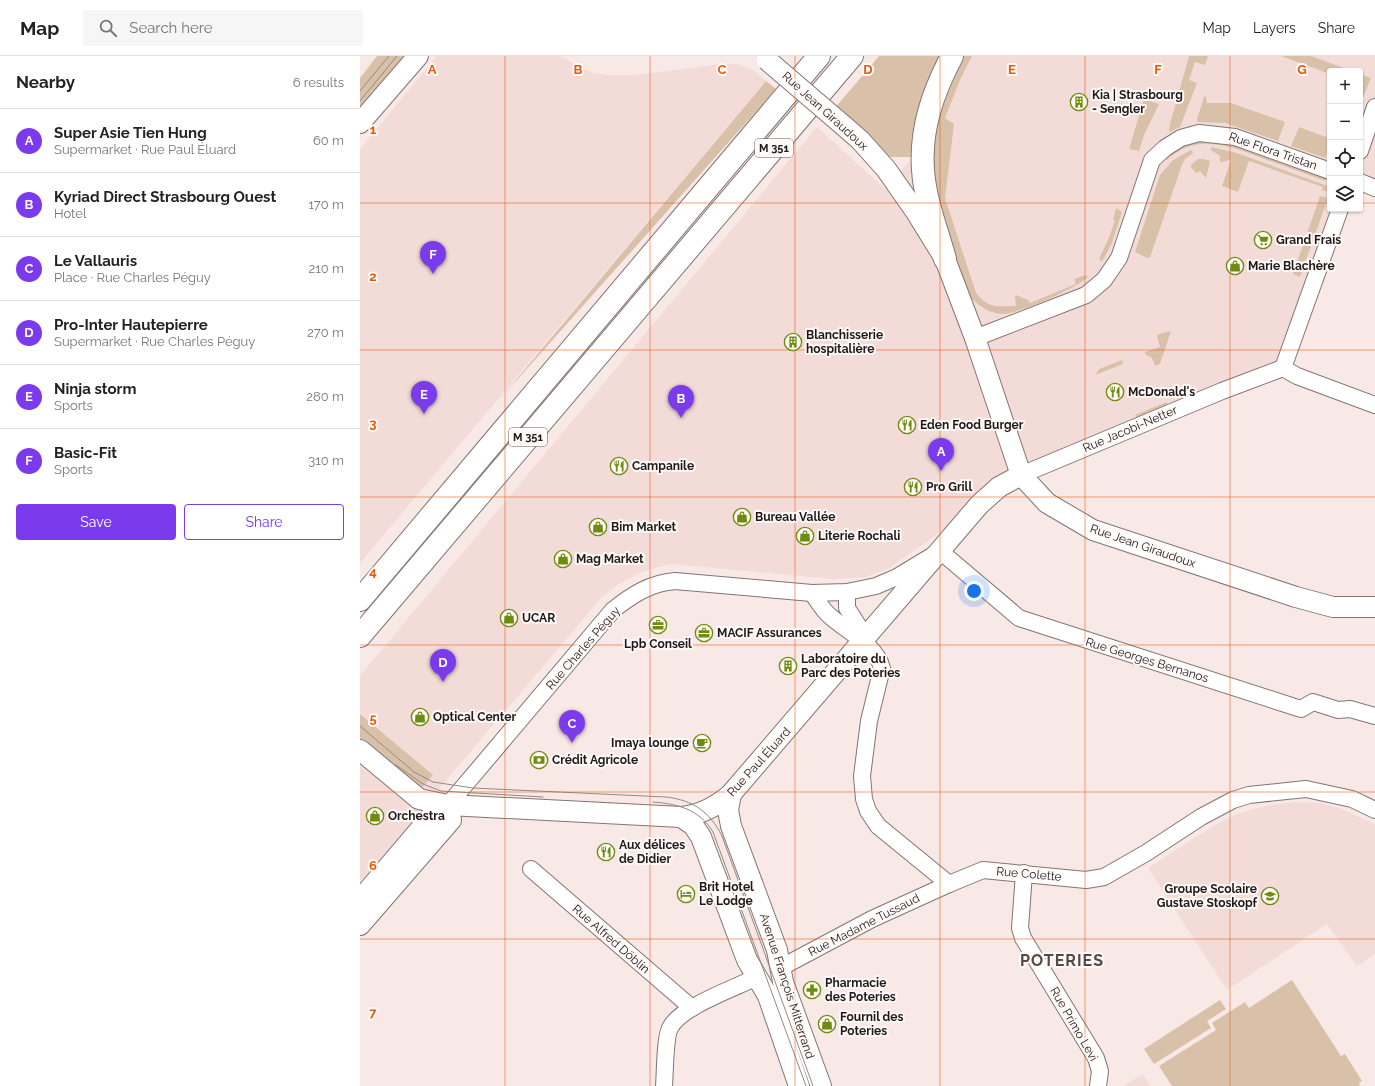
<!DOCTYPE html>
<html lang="en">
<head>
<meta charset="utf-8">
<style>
	:root { --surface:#fff; --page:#f6f6f6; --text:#222; --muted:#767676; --line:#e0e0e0; --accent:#7c3aed }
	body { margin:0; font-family:Raleway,sans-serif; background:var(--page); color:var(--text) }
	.controls { position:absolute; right:12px; top:12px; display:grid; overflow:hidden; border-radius:4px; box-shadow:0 1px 3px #0004 }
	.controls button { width:36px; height:36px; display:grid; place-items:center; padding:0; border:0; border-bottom:1px solid var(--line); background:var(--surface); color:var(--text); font:20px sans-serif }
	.you { position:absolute; left:614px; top:535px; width:14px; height:14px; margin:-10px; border:3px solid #fff; border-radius:50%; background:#1a73e8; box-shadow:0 0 0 6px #1a73e833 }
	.badge { display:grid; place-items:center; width:26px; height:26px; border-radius:50%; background:var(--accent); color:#fff; font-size:13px; font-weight:700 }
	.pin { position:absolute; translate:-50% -33px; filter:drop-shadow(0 1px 2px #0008) }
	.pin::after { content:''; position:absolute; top:21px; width:14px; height:12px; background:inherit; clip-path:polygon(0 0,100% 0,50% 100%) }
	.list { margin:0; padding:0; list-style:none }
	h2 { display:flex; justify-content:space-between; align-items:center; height:52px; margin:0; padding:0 16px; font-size:17px }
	h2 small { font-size:13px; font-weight:400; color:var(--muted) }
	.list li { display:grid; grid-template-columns:26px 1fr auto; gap:12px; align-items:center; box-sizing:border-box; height:64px; padding:0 16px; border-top:1px solid var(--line) }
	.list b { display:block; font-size:15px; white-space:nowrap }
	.list p { margin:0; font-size:13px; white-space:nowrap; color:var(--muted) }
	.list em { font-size:13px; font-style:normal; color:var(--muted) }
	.actions { display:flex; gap:8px; padding:12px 16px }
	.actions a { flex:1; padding:9px 0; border:1px solid var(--accent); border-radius:4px; text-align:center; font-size:14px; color:var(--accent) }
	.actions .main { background:var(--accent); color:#fff }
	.icon { flex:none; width:22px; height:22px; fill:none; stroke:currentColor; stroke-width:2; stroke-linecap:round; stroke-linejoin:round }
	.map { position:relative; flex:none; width:1015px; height:1030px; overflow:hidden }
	header { display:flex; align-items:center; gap:24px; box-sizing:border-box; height:56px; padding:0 20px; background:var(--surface); border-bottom:1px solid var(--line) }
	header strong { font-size:19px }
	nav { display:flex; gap:22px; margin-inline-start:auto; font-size:14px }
	.search { width:280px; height:36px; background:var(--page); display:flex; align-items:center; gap:10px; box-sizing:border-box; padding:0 14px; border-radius:4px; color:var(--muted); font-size:15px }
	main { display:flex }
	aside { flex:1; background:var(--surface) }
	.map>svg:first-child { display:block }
</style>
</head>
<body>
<header>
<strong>Map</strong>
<div class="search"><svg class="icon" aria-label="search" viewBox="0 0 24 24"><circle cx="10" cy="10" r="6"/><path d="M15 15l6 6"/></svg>Search here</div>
<nav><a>Map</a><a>Layers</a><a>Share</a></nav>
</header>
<main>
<aside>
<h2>Nearby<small>6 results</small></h2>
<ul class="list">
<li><span class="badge">A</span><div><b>Super Asie Tien Hung</b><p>Supermarket · Rue Paul Éluard</p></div><em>60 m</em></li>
<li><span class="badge">B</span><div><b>Kyriad Direct Strasbourg Ouest</b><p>Hotel</p></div><em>170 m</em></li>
<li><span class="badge">C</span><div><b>Le Vallauris</b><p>Place · Rue Charles Péguy</p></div><em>210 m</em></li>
<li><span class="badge">D</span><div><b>Pro-Inter Hautepierre</b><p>Supermarket · Rue Charles Péguy</p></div><em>270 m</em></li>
<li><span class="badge">E</span><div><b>Ninja storm</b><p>Sports</p></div><em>280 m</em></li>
<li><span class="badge">F</span><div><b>Basic-Fit</b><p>Sports</p></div><em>310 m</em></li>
</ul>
<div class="actions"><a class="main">Save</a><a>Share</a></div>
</aside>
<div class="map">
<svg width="1015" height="1030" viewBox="0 0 1015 1030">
	<rect width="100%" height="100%" fill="#f8e9e6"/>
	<g fill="#f3dcd7">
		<polygon points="77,0 200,0 232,17 252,19 275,19 360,8 377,8 393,14 406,25 0,507 0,93"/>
		<polygon points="584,0 1015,0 1015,134 1000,127 1000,15 970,15 970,153 980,153 923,312 661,419 528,513 505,521 474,523 310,508 281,516 257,529 242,541 0,826 0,620 457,71 525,133 553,101"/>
		<polygon points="933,746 961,747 979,752 1015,768 1015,898 997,910 967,868 867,934 788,812 853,770 879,757 905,750"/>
		<polygon points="783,1018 790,1030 763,1030"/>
	</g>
	<g fill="#d9c1a9">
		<polygon points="17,0 47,0 0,55 0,22"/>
		<polygon points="519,0 584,0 553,101 523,101 475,52"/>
		<path d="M 600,0 L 612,0 L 600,24 L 585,62 L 594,68 L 585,142 L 616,237 C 629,253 636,250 656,250 L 655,240 L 656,239 L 668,244 L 670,247 L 716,228 L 714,223 L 726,219 L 728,221 C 715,233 660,257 643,258 C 631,258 621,251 613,244 L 608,245 L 602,231 L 568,102 L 584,33 Z"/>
		<polygon points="829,0 848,0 845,9 835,6 829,24 837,27 820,71 809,76 810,68"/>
		<polygon points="921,0 951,0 992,15 970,15 970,18"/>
		<polygon points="1000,18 1011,22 1000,49"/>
		<polygon points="406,25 416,33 140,343"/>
		<polygon points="845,38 847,47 871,47 925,66 918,85 865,67 837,66 837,63"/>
		<polygon points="784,43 799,48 784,79 779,95 769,93"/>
		<polygon points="939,71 966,81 970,71 970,89 965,102 931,90"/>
		<path d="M 835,85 L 874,88 L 967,121 L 965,125 C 946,118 927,111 907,104 C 873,91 837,75 807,104 L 804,102 L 815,93 Z"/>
		<polygon points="851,91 877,97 970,131 970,136 962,134 963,131 889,105 878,136 862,130 871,104 860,106 860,100 851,94"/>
		<polygon points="831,94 833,97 825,103 822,109 790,201 787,202 775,196 800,119 813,104"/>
		<polygon points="838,103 844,103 850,105 846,122 840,115 836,117 830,110"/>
		<polygon points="960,140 968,142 940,221 933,218"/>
		<polygon points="756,152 762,156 752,187 742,206 739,203 748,184 755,165 753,164"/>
		<polygon points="811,275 800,308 795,310 792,302 786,299 785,296 800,291 797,280 799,278"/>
		<polygon points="762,304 763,308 735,319 739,313"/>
		<polygon points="807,346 809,350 777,363 775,359"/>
		<polygon points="0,658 73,719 59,735 0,686"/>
		<polygon points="932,924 981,1000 985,998 1002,1025 999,1027 1000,1030 812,1030 799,1010 856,974 852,967 885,946 889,952"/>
		<polygon points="860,944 866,953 847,965 851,972 794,1008 784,993"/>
	</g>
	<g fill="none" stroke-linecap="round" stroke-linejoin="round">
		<defs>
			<g id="minor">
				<polyline points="1000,95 1015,51"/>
				<polyline points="1000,126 1015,132"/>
				<polyline points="615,282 726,239 744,224 759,202 792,104 805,92 821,82 839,77 875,81 970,115"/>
				<polyline points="923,312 980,153"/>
				<polyline points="923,312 937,320 1015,349"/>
				<polyline points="661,419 862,335 923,312"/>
				<polyline points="487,536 487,552 501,574 502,586"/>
				<path d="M 452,537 C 458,545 463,555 471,561 C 488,576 516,589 522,612 L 509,665 L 502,720 L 504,743 L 508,755 L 518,770 L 589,828 L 623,814 L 726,824 L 744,821 L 786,797 L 841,761 L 873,744 L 889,739 L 946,733 L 992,743 L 1015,754"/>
				<path d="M 88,749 L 253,554 C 272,539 290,527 315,525 L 452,537 L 487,536 L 516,530 L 537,521 L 580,495 L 659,562 L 941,653 L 953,646 L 978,654 L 990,653 L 1015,660"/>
				<polyline points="171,813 332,952"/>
				<polyline points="664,817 660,872 663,882 736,1002 740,1015 738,1030"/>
				<polyline points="420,912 512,863 589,828"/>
				<path d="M 304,1030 C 305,1017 305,981 310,972 C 320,951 375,932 397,921"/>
			</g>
			<g id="tertiary">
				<polyline points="0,67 58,0"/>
				<polyline points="484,70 500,84 526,113 556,156 585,203 615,282 661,419 687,447 733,474 936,541 973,551 1015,551"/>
				<path d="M 0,694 L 59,743 L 88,749 L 321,761 C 340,759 357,750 371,738 L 619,449 L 639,431 L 661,419"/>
				<polyline points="371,738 368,754 371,770 417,894 423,926 461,1030"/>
				<polyline points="321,761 333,769 341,781 387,904 408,940 439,1030"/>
				<polyline points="0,844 74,757 88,749"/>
				<polyline points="0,869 91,764 88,749"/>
			</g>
			<g id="trunk">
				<path d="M 585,203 C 577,174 565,144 563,114 C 560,73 573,36 592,0"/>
				<polyline points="0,544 459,0"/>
				<polyline points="0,580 492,0"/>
			</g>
		</defs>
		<use href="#minor" stroke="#827573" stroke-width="18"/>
		<use href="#tertiary" stroke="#827573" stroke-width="22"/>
		<use href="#trunk" stroke="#827573" stroke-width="24"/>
		<use href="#minor" stroke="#fff" stroke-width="16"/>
		<use href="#tertiary" stroke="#fff" stroke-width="20"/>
		<use href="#trunk" stroke="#fff" stroke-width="22"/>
		<g stroke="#948987" stroke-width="1">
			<polyline points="0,35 29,0"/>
			<polyline points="0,45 37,0"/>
			<path d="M 0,670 L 54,716 L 73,726 L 113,732 L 306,741 C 333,744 350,756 362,780 L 453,1030"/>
			<polyline points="36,709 63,728 81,735 183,741"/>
			<path d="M 293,746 C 318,748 339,753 353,776 L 446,1030"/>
		</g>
		<defs>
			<polyline id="tertiary-bridge" points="407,4 484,70"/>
		</defs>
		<use href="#tertiary-bridge" stroke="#827573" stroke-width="22" stroke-linecap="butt"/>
		<use href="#tertiary-bridge" stroke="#fff" stroke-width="20"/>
	</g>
	<path fill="none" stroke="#e8590c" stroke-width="1" stroke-opacity="0.55" d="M 145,0 L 145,1030M 290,0 L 290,1030M 435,0 L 435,1030M 580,0 L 580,1030M 725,0 L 725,1030M 870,0 L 870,1030M 0,147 L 970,147M 1000,147 L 1015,147M 0,294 L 1015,294M 0,441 L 1015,441M 0,589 L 1015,589M 0,736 L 1015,736M 0,883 L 1015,883"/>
	<defs>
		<symbol id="building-ring" viewBox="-11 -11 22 22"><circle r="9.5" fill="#fff9f8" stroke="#6e8d10" stroke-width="1.5"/><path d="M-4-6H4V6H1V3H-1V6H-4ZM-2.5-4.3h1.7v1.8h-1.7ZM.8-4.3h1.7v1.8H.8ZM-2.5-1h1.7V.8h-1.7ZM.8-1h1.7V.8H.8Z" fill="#6e8d10"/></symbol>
		<symbol id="supermarket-ring" viewBox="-11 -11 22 22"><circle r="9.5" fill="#fff9f8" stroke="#6e8d10" stroke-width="1.5"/><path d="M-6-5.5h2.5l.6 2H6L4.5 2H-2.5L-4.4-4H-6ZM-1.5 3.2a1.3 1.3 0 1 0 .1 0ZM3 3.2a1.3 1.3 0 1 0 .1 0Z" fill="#6e8d10"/></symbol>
		<symbol id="shop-ring" viewBox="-11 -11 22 22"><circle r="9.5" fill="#fff9f8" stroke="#6e8d10" stroke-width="1.5"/><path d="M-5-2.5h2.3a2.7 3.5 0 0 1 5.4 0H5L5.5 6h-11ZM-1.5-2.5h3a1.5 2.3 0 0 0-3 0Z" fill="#6e8d10"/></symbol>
		<symbol id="restaurant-ring" viewBox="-11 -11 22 22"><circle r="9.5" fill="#fff9f8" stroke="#6e8d10" stroke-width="1.5"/><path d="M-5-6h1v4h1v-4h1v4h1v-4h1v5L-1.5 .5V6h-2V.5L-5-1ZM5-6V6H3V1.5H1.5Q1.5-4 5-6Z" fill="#6e8d10"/></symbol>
		<symbol id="office-ring" viewBox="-11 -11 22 22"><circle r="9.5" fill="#fff9f8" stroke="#6e8d10" stroke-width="1.5"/><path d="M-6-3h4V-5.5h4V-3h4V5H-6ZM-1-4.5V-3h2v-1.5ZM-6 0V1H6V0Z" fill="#6e8d10"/></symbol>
		<symbol id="cafe-ring" viewBox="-11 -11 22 22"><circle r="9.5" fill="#fff9f8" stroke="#6e8d10" stroke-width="1.5"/><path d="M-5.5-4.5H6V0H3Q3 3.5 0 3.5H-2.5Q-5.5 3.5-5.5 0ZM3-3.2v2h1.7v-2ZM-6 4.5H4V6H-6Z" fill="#6e8d10"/></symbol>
		<symbol id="bank-ring" viewBox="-11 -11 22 22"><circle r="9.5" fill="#fff9f8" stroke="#6e8d10" stroke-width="1.5"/><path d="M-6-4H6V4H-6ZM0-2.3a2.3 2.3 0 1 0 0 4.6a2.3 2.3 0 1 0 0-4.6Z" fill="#6e8d10"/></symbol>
		<symbol id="hotel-ring" viewBox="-11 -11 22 22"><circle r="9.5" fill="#fff9f8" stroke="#6e8d10" stroke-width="1.5"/><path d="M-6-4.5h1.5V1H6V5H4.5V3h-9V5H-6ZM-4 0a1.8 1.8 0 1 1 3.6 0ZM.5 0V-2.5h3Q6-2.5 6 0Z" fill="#6e8d10"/></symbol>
		<symbol id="school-ring" viewBox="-11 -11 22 22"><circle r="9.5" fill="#fff9f8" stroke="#6e8d10" stroke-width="1.5"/><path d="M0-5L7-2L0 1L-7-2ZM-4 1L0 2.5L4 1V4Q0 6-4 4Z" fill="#6e8d10"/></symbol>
		<symbol id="pharmacy-ring" viewBox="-11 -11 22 22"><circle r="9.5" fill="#fff9f8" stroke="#6e8d10" stroke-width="1.5"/><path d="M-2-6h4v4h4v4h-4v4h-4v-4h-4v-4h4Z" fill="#6e8d10"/></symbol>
	</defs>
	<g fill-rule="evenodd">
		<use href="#building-ring" x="709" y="36" width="20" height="20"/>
		<use href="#supermarket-ring" x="893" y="174" width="20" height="20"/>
		<use href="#shop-ring" x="865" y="200" width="20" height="20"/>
		<use href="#building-ring" x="423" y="276" width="20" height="20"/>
		<use href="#restaurant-ring" x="745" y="326" width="20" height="20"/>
		<use href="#restaurant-ring" x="537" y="359" width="20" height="20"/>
		<use href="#restaurant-ring" x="249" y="400" width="20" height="20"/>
		<use href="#restaurant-ring" x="543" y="421" width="20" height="20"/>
		<use href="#shop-ring" x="372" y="451" width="20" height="20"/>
		<use href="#shop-ring" x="228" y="461" width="20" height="20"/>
		<use href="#shop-ring" x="435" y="470" width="20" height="20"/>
		<use href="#shop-ring" x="193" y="493" width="20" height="20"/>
		<use href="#shop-ring" x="139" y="552" width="20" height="20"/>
		<use href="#office-ring" x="288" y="559" width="20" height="20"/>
		<use href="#office-ring" x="334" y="567" width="20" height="20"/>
		<use href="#building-ring" x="418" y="600" width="20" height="20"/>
		<use href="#shop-ring" x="50" y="651" width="20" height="20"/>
		<use href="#cafe-ring" x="332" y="677" width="20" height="20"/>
		<use href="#bank-ring" x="169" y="694" width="20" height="20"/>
		<use href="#shop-ring" x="5" y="750" width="20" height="20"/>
		<use href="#restaurant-ring" x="236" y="786" width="20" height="20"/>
		<use href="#hotel-ring" x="316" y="828" width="20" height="20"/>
		<use href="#school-ring" x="900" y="830" width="20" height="20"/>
		<use href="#pharmacy-ring" x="442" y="924" width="20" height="20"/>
		<use href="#shop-ring" x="457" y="958" width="20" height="20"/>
	</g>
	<g text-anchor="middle" stroke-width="4" stroke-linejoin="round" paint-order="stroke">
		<g fill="#fff9f8" stroke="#625d5c" stroke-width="1">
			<rect x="395" y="83" width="38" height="18" rx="3"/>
			<rect x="149" y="372" width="38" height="18" rx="3"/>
		</g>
		<g font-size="11" font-weight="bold" fill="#1f1a19">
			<text x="414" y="96">M 351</text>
			<text x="168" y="385">M 351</text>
		</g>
		<g font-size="12" font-weight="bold" fill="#1f1a19" stroke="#fff9f8" text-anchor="start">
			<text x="732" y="43">Kia | Strasbourg<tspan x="732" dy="14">- Sengler</tspan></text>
			<text x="916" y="188">Grand Frais</text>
			<text x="888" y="214">Marie Blachère</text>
			<text x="446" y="283">Blanchisserie<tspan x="446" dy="14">hospitalière</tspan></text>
			<text x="768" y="340">McDonald's</text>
			<text x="560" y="373">Eden Food Burger</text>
			<text x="272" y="414">Campanile</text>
			<text x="566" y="435">Pro Grill</text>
			<text x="395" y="465">Bureau Vallée</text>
			<text x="251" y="475">Bim Market</text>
			<text x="458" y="484">Literie Rochali</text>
			<text x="216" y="507">Mag Market</text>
			<text x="162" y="566">UCAR</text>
			<text x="357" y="581">MACIF Assurances</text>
			<text x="298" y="592" text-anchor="middle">Lpb Conseil</text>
			<text x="441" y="607">Laboratoire du<tspan x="441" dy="14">Parc des Poteries</tspan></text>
			<text x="73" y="665">Optical Center</text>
			<text x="329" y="691" text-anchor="end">Imaya lounge</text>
			<text x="192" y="708">Crédit Agricole</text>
			<text x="28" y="764">Orchestra</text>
			<text x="259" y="793">Aux délices<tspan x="259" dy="14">de Didier</tspan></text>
			<text x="339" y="835">Brit Hotel<tspan x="339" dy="14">Le Lodge</tspan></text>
			<text x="897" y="837" text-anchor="end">Groupe Scolaire<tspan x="897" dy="14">Gustave Stoskopf</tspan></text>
			<text x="465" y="931">Pharmacie<tspan x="465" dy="14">des Poteries</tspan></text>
			<text x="480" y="965">Fournil des<tspan x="480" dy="14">Poteries</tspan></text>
		</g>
		<g font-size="12" fill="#1f1a19" stroke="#fff9f8">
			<text transform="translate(465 55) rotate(42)" y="4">Rue Jean Giraudoux</text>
			<text transform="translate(913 95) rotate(19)" y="4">Rue Flora Tristan</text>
			<text transform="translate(770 373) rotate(-23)" y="4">Rue Jacobi-Netter</text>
			<text transform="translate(783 490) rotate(19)" y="4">Rue Jean Giraudoux</text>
			<text transform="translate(223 592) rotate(-49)" y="4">Rue Charles Péguy</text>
			<text transform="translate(787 604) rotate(17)" y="4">Rue Georges Bernanos</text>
			<text transform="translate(399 706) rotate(-48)" y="4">Rue Paul Éluard</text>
			<text transform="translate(669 818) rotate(5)" y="4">Rue Colette</text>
			<text transform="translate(504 869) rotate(-27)" y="4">Rue Madame Tussaud</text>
			<text transform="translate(251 883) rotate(41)" y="4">Rue Alfred Döblin</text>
			<text transform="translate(427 930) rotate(72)" y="4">Avenue François Mitterrand</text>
			<text transform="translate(714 968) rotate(60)" y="4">Rue Primo Levi</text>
		</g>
		<g font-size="16" font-weight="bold" letter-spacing="1" fill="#554946" stroke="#fff9f8">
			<text x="702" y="910">POTERIES</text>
		</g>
	</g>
	<g font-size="13" text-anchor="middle" font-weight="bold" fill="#e8590c" stroke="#fff9f8" stroke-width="4" stroke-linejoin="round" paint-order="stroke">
		<text x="72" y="18">A</text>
		<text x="218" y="18">B</text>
		<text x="362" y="18">C</text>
		<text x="508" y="18">D</text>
		<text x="652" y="18">E</text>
		<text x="798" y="18">F</text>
		<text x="942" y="18">G</text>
		<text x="13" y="78">1</text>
		<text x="13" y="225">2</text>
		<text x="13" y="372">3</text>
		<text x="13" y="520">4</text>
		<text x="13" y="667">5</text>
		<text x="13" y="814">6</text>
		<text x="13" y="961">7</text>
	</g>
</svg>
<div class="controls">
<button>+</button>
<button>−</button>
<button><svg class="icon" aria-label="locate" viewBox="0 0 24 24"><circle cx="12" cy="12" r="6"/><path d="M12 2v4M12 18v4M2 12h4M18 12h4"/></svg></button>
<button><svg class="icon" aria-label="layers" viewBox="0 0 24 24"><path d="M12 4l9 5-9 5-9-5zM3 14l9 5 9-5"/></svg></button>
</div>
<div class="you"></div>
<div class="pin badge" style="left:581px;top:415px">A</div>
<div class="pin badge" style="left:321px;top:362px">B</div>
<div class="pin badge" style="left:212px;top:687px">C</div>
<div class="pin badge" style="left:83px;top:626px">D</div>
<div class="pin badge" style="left:64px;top:358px">E</div>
<div class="pin badge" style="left:73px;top:218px">F</div>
</div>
</main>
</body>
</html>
